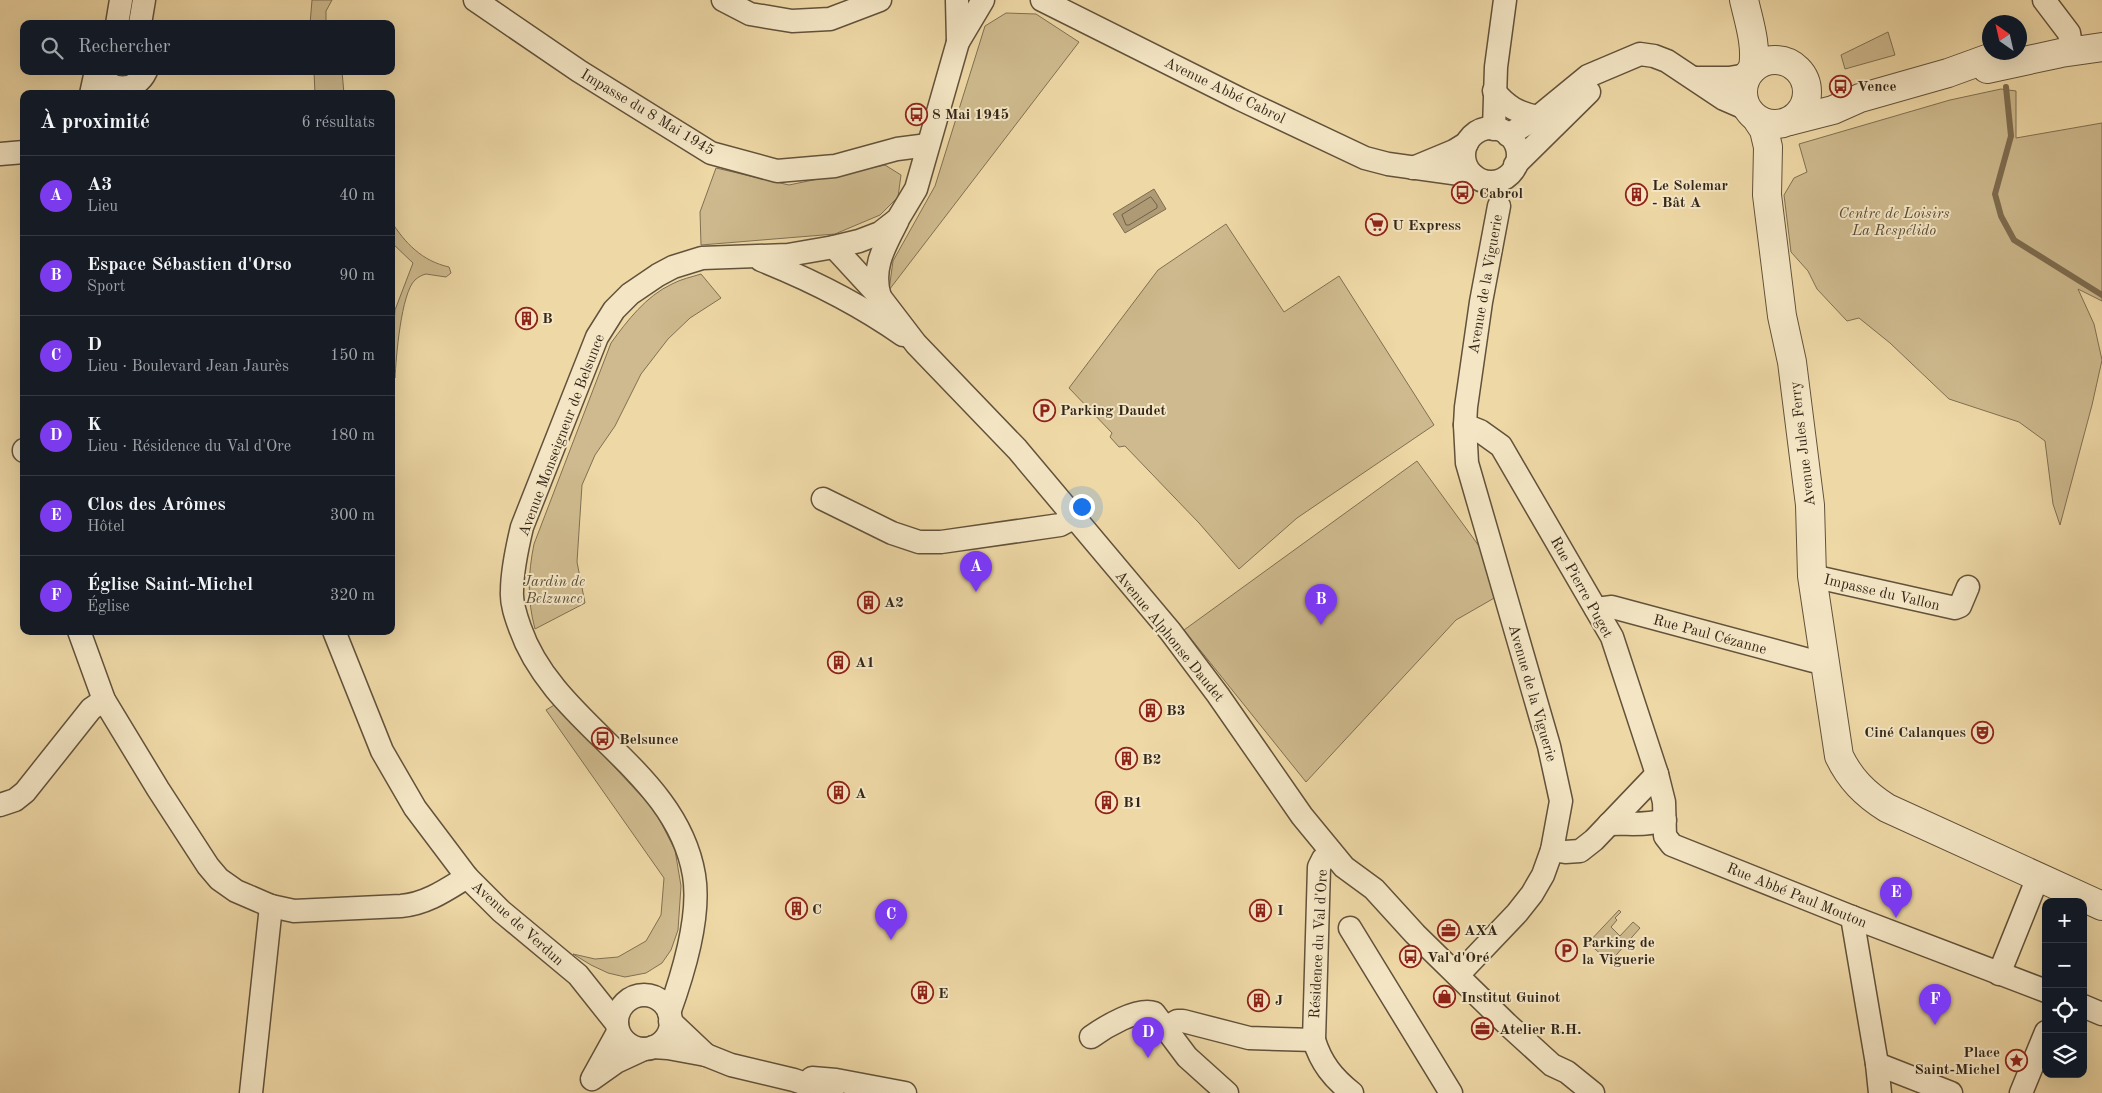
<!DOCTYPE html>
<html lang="fr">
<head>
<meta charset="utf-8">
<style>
	:root { --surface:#171b24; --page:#242831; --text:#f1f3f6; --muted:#9ea1a6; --line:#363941; --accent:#7c3aed }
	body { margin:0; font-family:"Old Standard TT",serif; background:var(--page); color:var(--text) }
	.controls { position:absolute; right:15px; bottom:15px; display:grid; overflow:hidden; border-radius:10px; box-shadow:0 5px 20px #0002 }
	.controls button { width:45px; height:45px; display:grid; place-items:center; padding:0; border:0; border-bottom:1px solid var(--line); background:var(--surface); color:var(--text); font:25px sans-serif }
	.compass { position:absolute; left:1982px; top:15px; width:45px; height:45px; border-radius:50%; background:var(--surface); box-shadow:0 5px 20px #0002; rotate:326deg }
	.you { position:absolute; left:1081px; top:506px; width:18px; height:18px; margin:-12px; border:4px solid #fff; border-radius:50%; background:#1a73e8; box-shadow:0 0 0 8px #1a73e833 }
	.badge { display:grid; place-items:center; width:32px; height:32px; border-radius:50%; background:var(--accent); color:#fff; font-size:16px; font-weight:700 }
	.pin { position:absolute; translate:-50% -41px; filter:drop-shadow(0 1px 2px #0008) }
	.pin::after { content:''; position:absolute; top:26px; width:18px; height:15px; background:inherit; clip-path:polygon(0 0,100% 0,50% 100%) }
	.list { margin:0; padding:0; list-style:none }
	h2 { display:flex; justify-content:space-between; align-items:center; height:65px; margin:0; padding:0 20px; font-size:21px }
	h2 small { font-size:16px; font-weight:400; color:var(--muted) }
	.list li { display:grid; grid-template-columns:32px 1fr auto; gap:15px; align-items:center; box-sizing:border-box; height:80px; padding:0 20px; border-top:1px solid var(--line) }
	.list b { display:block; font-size:19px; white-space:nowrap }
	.list p { margin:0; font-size:16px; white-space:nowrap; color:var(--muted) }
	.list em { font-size:16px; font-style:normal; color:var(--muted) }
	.icon { flex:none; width:28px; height:28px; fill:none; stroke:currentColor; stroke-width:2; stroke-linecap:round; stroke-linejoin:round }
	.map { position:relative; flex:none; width:2102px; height:1093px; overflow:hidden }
	.search { position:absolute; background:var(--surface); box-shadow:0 5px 20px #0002; left:20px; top:20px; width:375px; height:55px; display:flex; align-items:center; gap:12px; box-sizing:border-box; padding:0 18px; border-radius:10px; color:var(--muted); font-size:19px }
	.panel { position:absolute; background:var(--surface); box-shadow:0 5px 20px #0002; left:20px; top:90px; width:375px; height:545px; border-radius:10px }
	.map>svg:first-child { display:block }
</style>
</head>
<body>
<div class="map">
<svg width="2102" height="1093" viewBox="0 0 2102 1093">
	<rect width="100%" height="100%" fill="#eed8a6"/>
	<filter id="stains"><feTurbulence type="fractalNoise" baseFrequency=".004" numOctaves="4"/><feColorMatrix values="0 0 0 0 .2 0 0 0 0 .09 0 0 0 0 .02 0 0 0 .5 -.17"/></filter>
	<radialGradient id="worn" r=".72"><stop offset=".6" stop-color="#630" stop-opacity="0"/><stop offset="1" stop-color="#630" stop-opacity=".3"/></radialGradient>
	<g fill="#ceba8e" stroke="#807052">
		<polygon points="312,0 332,0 326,11 326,24 310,24"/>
		<polygon points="1006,13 1036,14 1079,42 889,290 893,261 935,186 985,26"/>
		<polygon points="1888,32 1895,55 1845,69 1841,55"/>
		<polygon points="314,71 342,71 344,94 315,94"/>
		<polygon points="2001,89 2016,91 2016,138 2102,123 2102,301 2078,289 2094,324 2102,360 2092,405 2060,525 2053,504 2045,441 2019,422 1949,399 1890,343 1859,318 1847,321 1817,289 1808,271 1791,252 1784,195 1794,178 1807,172 1799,144 1950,100"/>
		<polygon points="885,165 901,175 898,197 880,215 835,234 701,245 700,212 716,168 789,185"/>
		<path d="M 391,221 C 405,243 422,261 449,267 L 451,273 L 446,277 L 426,274 C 422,275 418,277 415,280 C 401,293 396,358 395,378 L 391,370 L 395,310 L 413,263 L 391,242 Z"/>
		<polygon points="1226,224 1284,312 1339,276 1434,425 1297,518 1239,569 1199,523 1125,446 1119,447 1110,437 1112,433 1069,388 1158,270"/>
		<path d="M 701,274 L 721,298 L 690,318 L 668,339 L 641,374 L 615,426 L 595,455 L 582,485 L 577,562 L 585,603 L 535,629 C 527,599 528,574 534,544 L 611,343 C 627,321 646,296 672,284 C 681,279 692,277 701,274 Z"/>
		<polygon points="1417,461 1487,557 1496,597 1456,620 1306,782 1184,630"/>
		<polygon points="556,704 655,811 675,850 681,886 678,930 671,950 662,963 646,973 625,977 608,973 591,965 573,954 595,959 618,957 646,941 661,915 664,878 546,710"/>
		<polygon points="1619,910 1621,912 1615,918 1617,920 1611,927 1620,936 1633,922 1640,928 1610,962 1588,943"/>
	</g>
	<polygon fill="#ae9b75" stroke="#7d6c4f" points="1154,189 1166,209 1125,233 1113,214"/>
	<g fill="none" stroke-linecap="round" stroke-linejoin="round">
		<polygon stroke="#706046" stroke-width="1" points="1151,197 1157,205 1157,208 1129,225 1126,225 1122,215"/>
		<polyline stroke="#7d6c4f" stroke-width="6" points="2006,87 2011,136 1995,194 2001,216 2014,240 2102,295"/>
		<defs>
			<g id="minor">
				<polyline points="475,0 579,71 711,153 777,171 835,166 897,149 928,145"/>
				<polyline points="723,0 750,14 792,21 830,19 880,0"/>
				<polyline points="957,0 958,42"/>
				<polyline points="1042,0 1240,99 1365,158 1388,164 1474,176"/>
				<polyline points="2044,0 2069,33 2072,51"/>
				<polyline points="117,24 121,0"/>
				<polyline points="140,24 144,0"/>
				<path d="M 99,71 C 109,93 136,93 146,71"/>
				<polyline points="1695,78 1729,78 1747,75"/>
				<path d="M 1494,91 C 1507,107 1518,113 1538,117"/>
				<polyline points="91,94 96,71"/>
				<circle cx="1491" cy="155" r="27"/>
				<polyline points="1494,129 1496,67 1505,0"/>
				<polyline points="1508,135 1538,117 1588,76 1640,54 1654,56 1667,61 1724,99 1747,109"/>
				<polyline points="0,154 24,152"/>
				<polyline points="1515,165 1589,92"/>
				<polyline points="1413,168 1454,151 1467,143"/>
				<polyline points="834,247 880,297 916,344 1017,449 1170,631 1218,695 1302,816 1344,867 1374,889 1415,934 1507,1024 1552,1065 1567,1072 1593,1093"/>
				<path d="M 761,260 C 811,280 859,304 903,335"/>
				<path d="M 880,297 C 871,269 884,247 897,222"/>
				<polyline points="1465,425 1480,431 1501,446 1612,637 1657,774 1664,802 1665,836 1672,845 1852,917 2046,991"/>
				<polyline points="24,450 24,451"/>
				<polyline points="823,499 892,533 919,542 941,542 1060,525 1075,517"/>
				<polyline points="1812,576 1955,608 1960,606 1968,587"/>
				<polyline points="1596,609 1612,607 1813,661 1824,661"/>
				<path d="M 79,631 L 104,700 L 158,789 L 208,866 L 219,879 L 236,891 L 271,906 L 294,911 L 401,906 C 426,904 446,890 467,877"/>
				<polyline points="334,631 382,751 415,808 467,877 501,911 578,975 617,1024"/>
				<polyline points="0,805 15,800 25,792 91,709 104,700"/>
				<path d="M 1609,824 C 1628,823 1646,826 1665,820"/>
				<polyline points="1552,850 1565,852 1580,851 1594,840 1657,774"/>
				<path d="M 1331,852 L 1323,859 L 1319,867 L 1314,1040 C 1321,1063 1333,1078 1352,1093"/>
				<polyline points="1852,917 1877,1064 1880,1093"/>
				<polyline points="1350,928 1451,1093"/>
				<polyline points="1999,974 2038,877"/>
				<polyline points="1458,975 1517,913 1532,894 1543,875 1552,850 1561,801 1549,746 1467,463 1465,425 1466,407 1481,302 1499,206"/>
				<circle cx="644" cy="1022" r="27"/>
				<polyline points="2083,1006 2102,1014"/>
				<path d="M 669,1013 C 683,974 701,917 694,875 C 676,769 554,726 520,628 C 516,617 511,603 512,591 C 512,570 517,548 522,527 L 597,337 L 614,310 L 630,294 L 658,275 L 673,267 L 702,258 L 788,255 L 834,247 L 859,241 L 880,233 L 898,219 L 916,189 L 958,42 L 983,0"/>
				<polyline points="1166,1028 1177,1021 1183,1021 1249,1038 1314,1040"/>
				<polyline points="618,1032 592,1079 616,1062 644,1049"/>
				<path d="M 1091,1037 C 1105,1027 1138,1007 1154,1013 L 1187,1057 L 1227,1093"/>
				<polyline points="653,1047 668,1048 706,1055 670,1021"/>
				<polyline points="706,1055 731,1065 794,1080 832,1093"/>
				<polyline points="1877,1064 1951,1093"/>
				<polyline points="812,1078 836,1080 905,1093"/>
				<polyline points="251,1093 271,906"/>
				<polyline points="2021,1093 2046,1032"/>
			</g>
			<g id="tertiary">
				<path d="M 1744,0 C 1749,22 1757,45 1753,68"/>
				<circle cx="1775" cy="92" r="32"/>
				<polyline points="1987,69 2061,53 2102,47"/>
				<path d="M 1758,121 L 1764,130 L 1768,147 L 1767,195 L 1782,316 L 1792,362 L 1810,505 L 1812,576 L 1839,756 C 1850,779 1865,794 1887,808 L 2102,906"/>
				<polyline points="1790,121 1833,110 1860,98 1948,73 2006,52"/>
			</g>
		</defs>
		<use href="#minor" stroke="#62523b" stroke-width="25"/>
		<use href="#tertiary" stroke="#62523b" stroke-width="30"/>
		<use href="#minor" stroke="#f4e6c5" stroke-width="22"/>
		<use href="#tertiary" stroke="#f4e6c5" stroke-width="28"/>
	</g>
	<defs>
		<symbol id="bus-ring" viewBox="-11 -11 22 22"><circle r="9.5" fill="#f4e6c5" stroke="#8f2418" stroke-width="1.5"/><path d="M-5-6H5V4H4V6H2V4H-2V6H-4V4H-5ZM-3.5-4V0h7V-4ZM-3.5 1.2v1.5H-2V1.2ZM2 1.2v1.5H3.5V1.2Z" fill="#8f2418"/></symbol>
		<symbol id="building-ring" viewBox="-11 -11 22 22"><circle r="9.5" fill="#f4e6c5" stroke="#8f2418" stroke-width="1.5"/><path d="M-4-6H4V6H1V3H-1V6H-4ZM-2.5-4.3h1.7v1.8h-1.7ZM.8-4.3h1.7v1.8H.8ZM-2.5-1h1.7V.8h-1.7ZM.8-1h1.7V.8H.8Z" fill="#8f2418"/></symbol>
		<symbol id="supermarket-ring" viewBox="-11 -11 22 22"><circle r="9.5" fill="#f4e6c5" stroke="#8f2418" stroke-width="1.5"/><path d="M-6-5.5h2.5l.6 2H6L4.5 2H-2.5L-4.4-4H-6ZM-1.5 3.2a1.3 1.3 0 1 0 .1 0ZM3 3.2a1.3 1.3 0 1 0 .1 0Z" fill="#8f2418"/></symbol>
		<symbol id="parking-ring" viewBox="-11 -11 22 22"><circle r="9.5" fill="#f4e6c5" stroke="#8f2418" stroke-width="1.5"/><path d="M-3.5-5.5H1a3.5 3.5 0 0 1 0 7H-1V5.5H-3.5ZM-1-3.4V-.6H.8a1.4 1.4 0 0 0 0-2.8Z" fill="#8f2418"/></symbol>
		<symbol id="theatre-ring" viewBox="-11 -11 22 22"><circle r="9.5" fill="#f4e6c5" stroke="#8f2418" stroke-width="1.5"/><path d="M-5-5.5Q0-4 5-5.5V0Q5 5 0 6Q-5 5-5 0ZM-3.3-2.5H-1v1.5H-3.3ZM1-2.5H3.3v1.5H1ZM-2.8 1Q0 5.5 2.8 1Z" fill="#8f2418"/></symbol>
		<symbol id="office-ring" viewBox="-11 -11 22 22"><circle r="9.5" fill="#f4e6c5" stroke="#8f2418" stroke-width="1.5"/><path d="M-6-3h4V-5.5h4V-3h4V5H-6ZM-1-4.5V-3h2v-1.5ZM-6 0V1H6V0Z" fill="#8f2418"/></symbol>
		<symbol id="shop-ring" viewBox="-11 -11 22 22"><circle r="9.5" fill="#f4e6c5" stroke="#8f2418" stroke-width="1.5"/><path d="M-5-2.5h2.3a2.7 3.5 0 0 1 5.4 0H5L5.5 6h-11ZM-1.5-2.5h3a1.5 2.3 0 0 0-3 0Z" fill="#8f2418"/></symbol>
		<symbol id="sight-ring" viewBox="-11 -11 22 22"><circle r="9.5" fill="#f4e6c5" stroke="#8f2418" stroke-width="1.5"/><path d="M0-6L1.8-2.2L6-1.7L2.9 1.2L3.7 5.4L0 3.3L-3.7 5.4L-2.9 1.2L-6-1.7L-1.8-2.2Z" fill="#8f2418"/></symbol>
	</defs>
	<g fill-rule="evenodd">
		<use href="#bus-ring" x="1828" y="74" width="25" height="25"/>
		<use href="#bus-ring" x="904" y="102" width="25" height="25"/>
		<use href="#bus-ring" x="1450" y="180" width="25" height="25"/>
		<use href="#building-ring" x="1624" y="182" width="25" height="25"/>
		<use href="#supermarket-ring" x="1364" y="212" width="25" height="25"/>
		<use href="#building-ring" x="514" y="306" width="25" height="25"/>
		<use href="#parking-ring" x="1032" y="398" width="25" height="25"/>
		<use href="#building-ring" x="856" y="590" width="25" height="25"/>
		<use href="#building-ring" x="826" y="650" width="25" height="25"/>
		<use href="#building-ring" x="1138" y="698" width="25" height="25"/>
		<use href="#theatre-ring" x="1970" y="720" width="25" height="25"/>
		<use href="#bus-ring" x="590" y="726" width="25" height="25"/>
		<use href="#building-ring" x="1114" y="746" width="25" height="25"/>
		<use href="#building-ring" x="826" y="780" width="25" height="25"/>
		<use href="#building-ring" x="1094" y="790" width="25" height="25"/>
		<use href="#building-ring" x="784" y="896" width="25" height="25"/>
		<use href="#building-ring" x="1248" y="898" width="25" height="25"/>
		<use href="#office-ring" x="1436" y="918" width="25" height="25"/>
		<use href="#parking-ring" x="1554" y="938" width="25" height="25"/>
		<use href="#bus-ring" x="1398" y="944" width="25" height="25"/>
		<use href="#building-ring" x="910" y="980" width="25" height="25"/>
		<use href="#shop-ring" x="1432" y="984" width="25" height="25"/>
		<use href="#building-ring" x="1246" y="988" width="25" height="25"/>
		<use href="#office-ring" x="1470" y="1016" width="25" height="25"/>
		<use href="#sight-ring" x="2004" y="1048" width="25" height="25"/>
	</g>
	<g text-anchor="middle" stroke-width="4" stroke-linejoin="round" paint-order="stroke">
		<g font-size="15" font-weight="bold" fill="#332617" stroke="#f4e6c5" text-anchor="start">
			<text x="1857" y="91">Vence</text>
			<text x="932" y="119">8 Mai 1945</text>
			<text x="1652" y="190">Le Solemar<tspan x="1652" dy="17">- Bât A</tspan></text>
			<text x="1479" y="198">Cabrol</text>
			<text x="1392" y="230">U Express</text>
			<text x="542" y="323">B</text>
			<text x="1060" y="415">Parking Daudet</text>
			<text x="884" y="607">A2</text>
			<text x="855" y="667">A1</text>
			<text x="1166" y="715">B3</text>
			<text x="1966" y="737" text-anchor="end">Ciné Calanques</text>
			<text x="619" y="744">Belsunce</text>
			<text x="1142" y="764">B2</text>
			<text x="855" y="798">A</text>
			<text x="1123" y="807">B1</text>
			<text x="812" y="914">C</text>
			<text x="1277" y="915">I</text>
			<text x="1464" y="935">AXA</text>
			<text x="1582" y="947">Parking de<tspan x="1582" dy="17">la Viguerie</tspan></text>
			<text x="1427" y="962">Val d'Oré</text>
			<text x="938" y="998">E</text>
			<text x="1461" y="1002">Institut Guinot</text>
			<text x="1275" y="1005">J</text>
			<text x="1499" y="1034">Atelier R.H.</text>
			<text x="2000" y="1057" text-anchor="end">Place<tspan x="2000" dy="17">Saint-Michel</tspan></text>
		</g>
		<g font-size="15" fill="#332617" stroke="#f4e6c5">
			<text transform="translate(1225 90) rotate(26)" y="5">Avenue Abbé Cabrol</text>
			<text transform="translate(648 112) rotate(31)" y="5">Impasse du 8 Mai 1945</text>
			<text transform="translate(1485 284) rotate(-80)" y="5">Avenue de la Viguerie</text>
			<text transform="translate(561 435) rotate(-69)" y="5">Avenue Monseigneur de Belsunce</text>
			<text transform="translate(1802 444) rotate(-97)" y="5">Avenue Jules Ferry</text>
			<text transform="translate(1582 587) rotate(61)" y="5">Rue Pierre Puget</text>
			<text transform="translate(1882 592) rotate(13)" y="5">Impasse du Vallon</text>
			<text transform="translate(1710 634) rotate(15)" y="5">Rue Paul Cézanne</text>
			<text transform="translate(1170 636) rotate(51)" y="5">Avenue Alphonse Daudet</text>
			<text transform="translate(1533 693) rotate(74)" y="5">Avenue de la Viguerie</text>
			<text transform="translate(1797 895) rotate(22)" y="5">Rue Abbé Paul Mouton</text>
			<text transform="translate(518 923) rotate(42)" y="5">Avenue de Verdun</text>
			<text transform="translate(1318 944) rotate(-87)" y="5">Résidence du Val d'Ore</text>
		</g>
		<g font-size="15" font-style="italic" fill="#5a4b35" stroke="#f4e6c5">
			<text x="1894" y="218">Centre de Loisirs<tspan x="1894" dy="17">La Respélido</tspan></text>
			<text x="554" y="586">Jardin de<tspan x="554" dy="17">Belzunce</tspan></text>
		</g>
	</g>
	<rect width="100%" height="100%" filter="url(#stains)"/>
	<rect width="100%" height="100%" fill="url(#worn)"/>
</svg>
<div class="controls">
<button>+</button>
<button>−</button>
<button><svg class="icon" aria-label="locate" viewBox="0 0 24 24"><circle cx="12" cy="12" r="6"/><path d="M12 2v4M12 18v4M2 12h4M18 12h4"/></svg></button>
<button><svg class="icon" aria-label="layers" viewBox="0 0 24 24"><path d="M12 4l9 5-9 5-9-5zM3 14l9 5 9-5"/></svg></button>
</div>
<svg class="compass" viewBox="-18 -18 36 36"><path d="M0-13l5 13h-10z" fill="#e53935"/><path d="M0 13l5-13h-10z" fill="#9ea1a6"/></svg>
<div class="you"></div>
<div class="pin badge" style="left:976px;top:592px">A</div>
<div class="pin badge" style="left:1321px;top:625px">B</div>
<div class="pin badge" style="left:891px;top:940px">C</div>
<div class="pin badge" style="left:1148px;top:1058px">D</div>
<div class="pin badge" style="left:1896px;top:918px">E</div>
<div class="pin badge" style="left:1935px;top:1025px">F</div>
<div class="search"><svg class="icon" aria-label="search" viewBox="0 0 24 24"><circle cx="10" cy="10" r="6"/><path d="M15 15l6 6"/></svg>Rechercher</div>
<section class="panel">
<h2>À proximité<small>6 résultats</small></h2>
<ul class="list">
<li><span class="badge">A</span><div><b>A3</b><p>Lieu</p></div><em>40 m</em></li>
<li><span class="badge">B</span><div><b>Espace Sébastien d'Orso</b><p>Sport</p></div><em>90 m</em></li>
<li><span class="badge">C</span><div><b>D</b><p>Lieu · Boulevard Jean Jaurès</p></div><em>150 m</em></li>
<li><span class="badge">D</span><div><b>K</b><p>Lieu · Résidence du Val d'Ore</p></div><em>180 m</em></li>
<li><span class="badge">E</span><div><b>Clos des Arômes</b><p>Hôtel</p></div><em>300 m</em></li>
<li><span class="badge">F</span><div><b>Église Saint-Michel</b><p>Église</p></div><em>320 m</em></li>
</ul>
</section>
</div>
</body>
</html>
